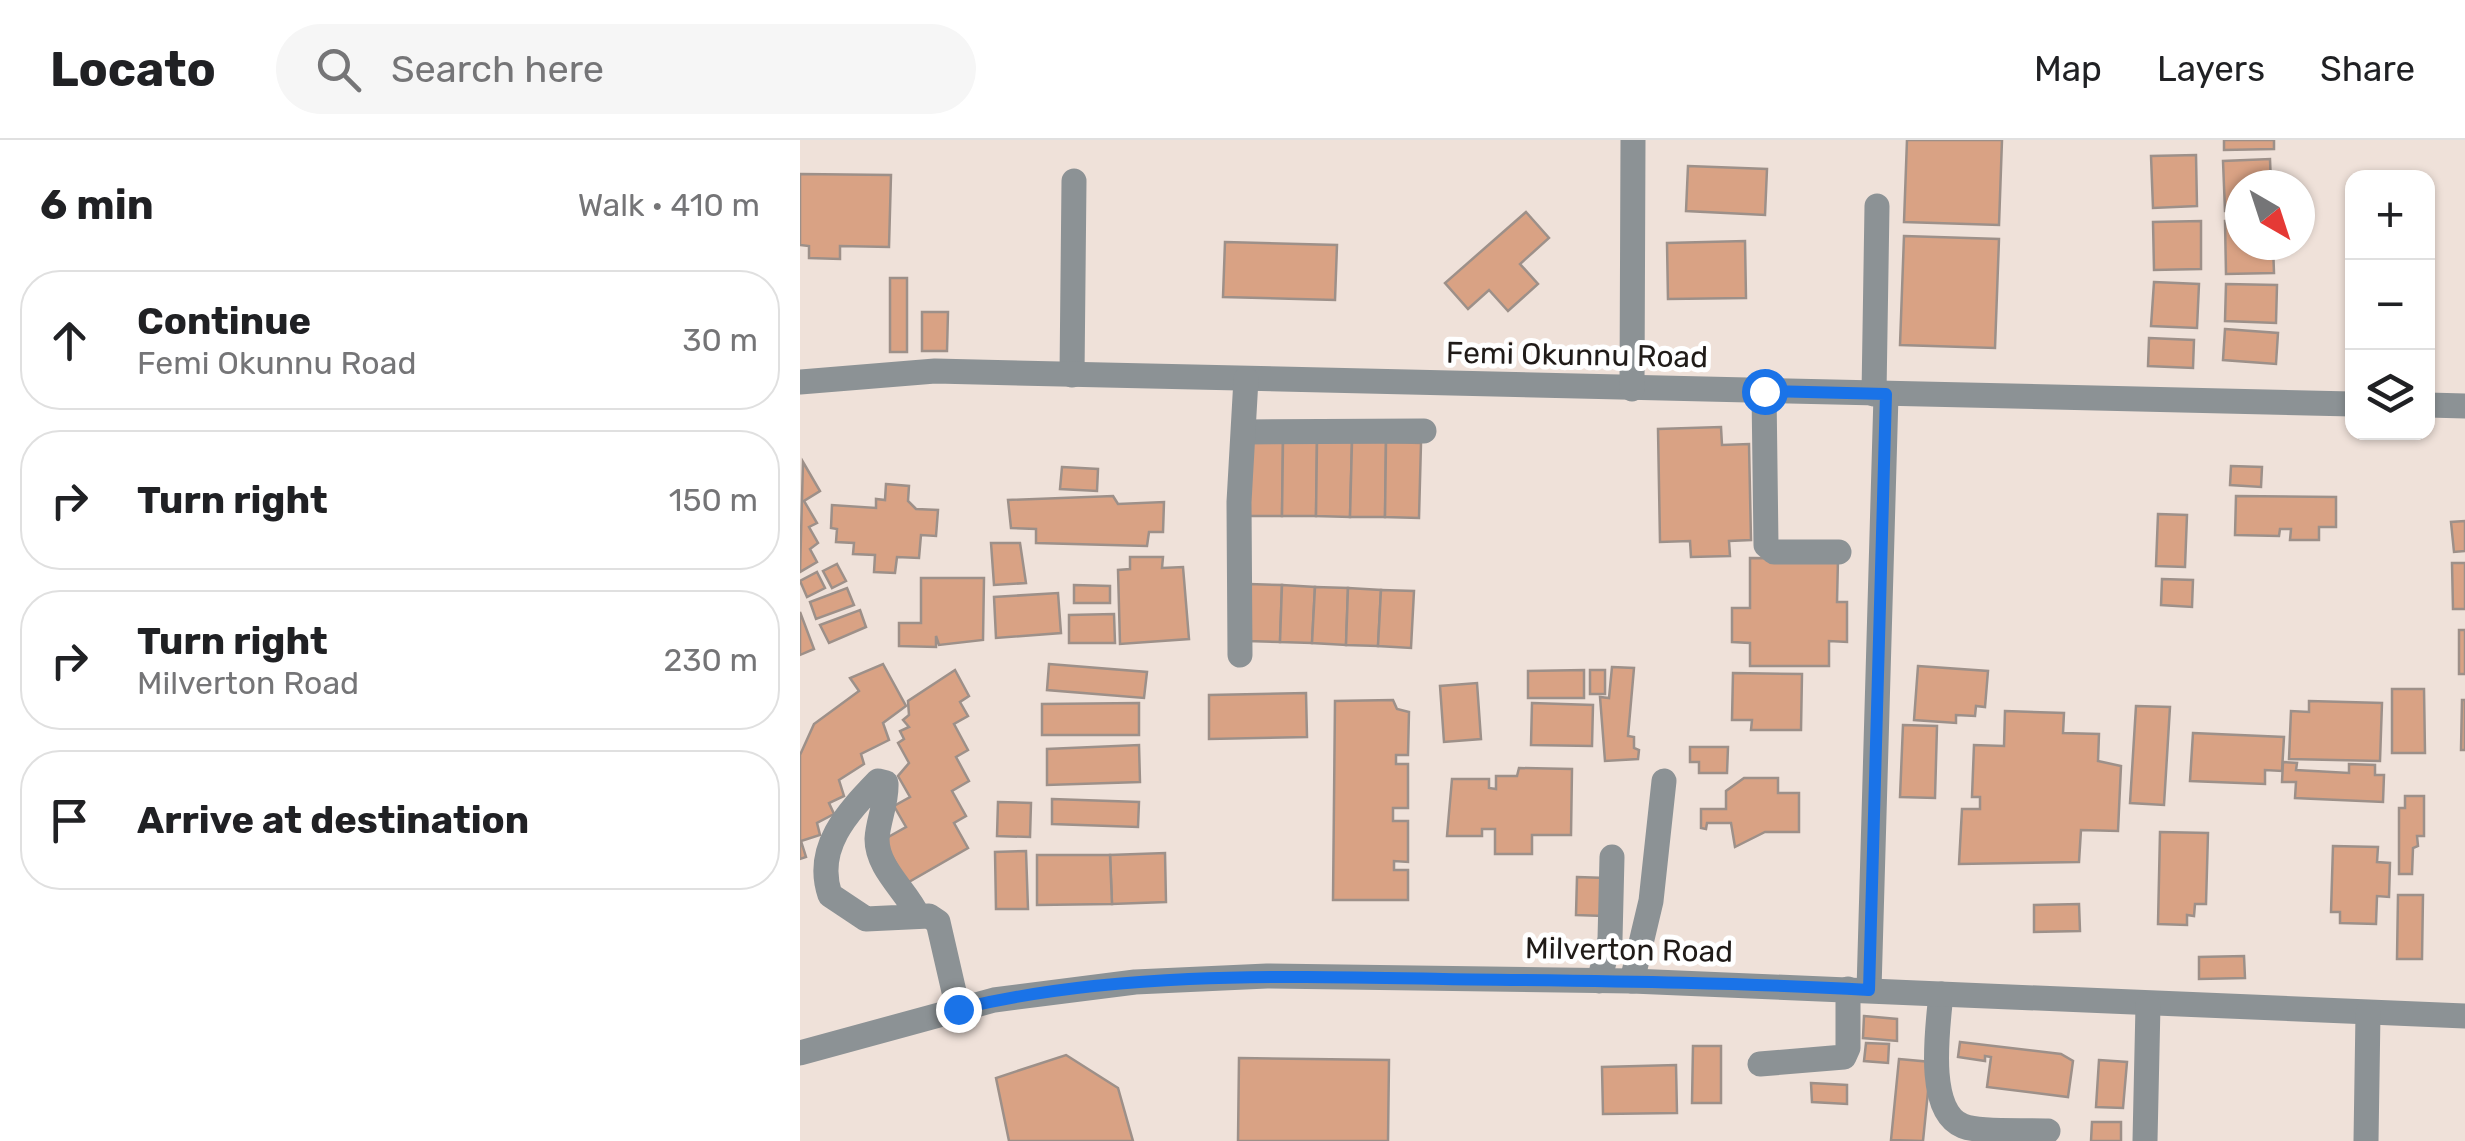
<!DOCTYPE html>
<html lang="en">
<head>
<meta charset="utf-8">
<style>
	:root { --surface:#fff; --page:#f6f6f6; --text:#202124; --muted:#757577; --line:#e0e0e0 }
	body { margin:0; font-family:Rubik,sans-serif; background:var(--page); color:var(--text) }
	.controls { position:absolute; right:30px; top:30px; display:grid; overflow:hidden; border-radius:20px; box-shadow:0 2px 8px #0004 }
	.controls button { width:90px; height:90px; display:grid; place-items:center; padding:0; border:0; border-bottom:2px solid var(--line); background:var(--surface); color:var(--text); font:50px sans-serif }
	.compass { position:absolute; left:1425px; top:30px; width:90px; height:90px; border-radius:50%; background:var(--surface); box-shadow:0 2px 8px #0004; rotate:141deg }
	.stop { position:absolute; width:30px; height:30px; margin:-22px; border:8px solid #1a73e8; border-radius:50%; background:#fff }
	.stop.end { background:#1a73e8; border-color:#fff; box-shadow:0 2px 10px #0008 }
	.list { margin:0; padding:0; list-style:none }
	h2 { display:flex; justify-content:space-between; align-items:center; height:130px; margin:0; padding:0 40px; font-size:42px }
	h2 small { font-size:32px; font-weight:400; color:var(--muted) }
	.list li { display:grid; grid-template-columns:65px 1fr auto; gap:30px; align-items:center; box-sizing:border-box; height:140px; margin:0 20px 20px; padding:0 20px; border:2px solid var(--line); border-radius:40px }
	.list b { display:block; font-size:38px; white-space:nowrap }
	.list p { margin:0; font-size:32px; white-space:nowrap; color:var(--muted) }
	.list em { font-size:32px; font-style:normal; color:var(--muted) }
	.icon { flex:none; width:55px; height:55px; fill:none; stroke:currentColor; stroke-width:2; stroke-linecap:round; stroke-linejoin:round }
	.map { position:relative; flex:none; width:1665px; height:1001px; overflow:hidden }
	header { display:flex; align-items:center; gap:60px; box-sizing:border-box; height:140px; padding:0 50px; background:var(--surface); border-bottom:2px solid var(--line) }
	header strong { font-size:48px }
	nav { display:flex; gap:55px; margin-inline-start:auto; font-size:35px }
	.search { width:700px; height:90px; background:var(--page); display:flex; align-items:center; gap:25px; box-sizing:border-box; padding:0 35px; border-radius:55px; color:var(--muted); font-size:38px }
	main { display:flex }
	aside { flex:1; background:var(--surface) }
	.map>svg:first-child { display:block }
</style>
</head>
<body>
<header>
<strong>Locato</strong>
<div class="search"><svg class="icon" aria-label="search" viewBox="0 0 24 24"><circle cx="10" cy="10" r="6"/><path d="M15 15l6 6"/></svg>Search here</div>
<nav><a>Map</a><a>Layers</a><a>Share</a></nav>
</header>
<main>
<aside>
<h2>6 min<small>Walk · 410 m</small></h2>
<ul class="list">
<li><svg class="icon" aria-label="ahead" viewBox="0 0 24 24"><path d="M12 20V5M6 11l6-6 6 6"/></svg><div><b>Continue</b><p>Femi Okunnu Road</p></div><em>30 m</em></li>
<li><svg class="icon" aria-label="right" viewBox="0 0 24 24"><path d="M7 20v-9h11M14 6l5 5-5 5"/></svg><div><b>Turn right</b></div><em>150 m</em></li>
<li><svg class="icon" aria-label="right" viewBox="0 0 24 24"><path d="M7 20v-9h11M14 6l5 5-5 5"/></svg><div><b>Turn right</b><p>Milverton Road</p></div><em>230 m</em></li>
<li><svg class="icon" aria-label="arrive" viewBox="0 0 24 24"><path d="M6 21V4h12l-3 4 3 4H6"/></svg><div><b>Arrive at destination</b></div></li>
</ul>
</aside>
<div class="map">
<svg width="1665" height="1001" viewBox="0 0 1665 1001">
	<rect width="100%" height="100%" fill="#efe1d9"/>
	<g fill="#d9a284" stroke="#9d9089" stroke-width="2.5">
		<polygon points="1107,0 1202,0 1199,85 1104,82"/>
		<polygon points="1424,0 1474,0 1474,9 1424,10"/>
		<polygon points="1396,15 1397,66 1353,68 1351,16"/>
		<polygon points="1470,19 1471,45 1440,45 1440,70 1425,71 1423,21"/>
		<polygon points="888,26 967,29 965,75 886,71"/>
		<polygon points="0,34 91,35 89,107 40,106 40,119 9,118 9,106 0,105"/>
		<polygon points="726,72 749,98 720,124 738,144 708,171 689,150 668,169 645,143"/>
		<polygon points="1401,81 1401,129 1354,130 1353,82"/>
		<polygon points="1425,81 1440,81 1440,105 1473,105 1474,133 1426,134"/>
		<polygon points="1104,96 1199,99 1195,208 1100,205"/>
		<polygon points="945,101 946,158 868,159 867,103"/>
		<polygon points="425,102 537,105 535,160 423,157"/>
		<rect x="90" y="138" width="17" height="74"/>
		<polygon points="1354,142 1399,144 1397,188 1351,186"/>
		<polygon points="1426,144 1477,145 1476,183 1425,181"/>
		<polygon points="122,172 148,172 147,211 122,211"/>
		<polygon points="1425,189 1478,193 1476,224 1423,220"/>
		<polygon points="1349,198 1394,200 1393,228 1348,226"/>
		<polygon points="921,287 922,305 949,304 951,400 929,401 930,416 891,417 890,401 860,402 858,289"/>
		<polygon points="448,301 483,301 482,376 447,376"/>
		<polygon points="483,301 517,301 516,376 482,376"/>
		<polygon points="517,301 552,302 550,377 516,376"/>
		<polygon points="552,302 586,302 585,377 550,377"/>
		<polygon points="586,302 621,303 619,378 585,377"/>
		<polygon points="3,322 20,351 4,361 17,383 9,387 18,403 10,409 17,422 0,432"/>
		<polygon points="1431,326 1462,327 1461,347 1430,345"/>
		<polygon points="262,327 298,329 297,351 260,349"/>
		<polygon points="86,344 109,346 108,361 116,369 138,370 136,396 121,395 119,418 97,417 95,433 74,432 75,415 53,414 54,403 36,402 37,389 31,388 32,365 76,368 76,359 85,360"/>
		<polygon points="313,356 318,364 364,362 363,392 349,392 347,406 236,403 236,389 211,388 208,360"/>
		<polygon points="1436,356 1536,357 1536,387 1519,387 1519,400 1490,400 1491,389 1480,389 1479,396 1435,395"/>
		<polygon points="1358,374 1387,375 1385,427 1356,426"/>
		<polygon points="1665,381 1665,411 1654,412 1651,382"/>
		<polygon points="191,403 220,403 226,443 194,445"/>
		<polygon points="330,417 363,417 362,428 383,427 389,499 320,504 318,430 330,429"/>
		<polygon points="950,418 1038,419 1037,462 1047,462 1047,502 1029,501 1029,526 950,526 950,503 932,502 932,468 950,468"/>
		<polygon points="1652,423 1665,423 1665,469 1653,469"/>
		<polygon points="37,424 46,441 32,448 23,431"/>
		<polygon points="17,432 25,448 7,457 0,441"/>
		<polygon points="121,438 184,438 183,500 139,505 136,496 136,507 99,506 99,483 121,483"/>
		<polygon points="1362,439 1393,440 1392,467 1361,465"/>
		<polygon points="449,444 482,445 480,502 447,501"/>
		<polygon points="274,445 310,446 310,463 274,463"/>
		<polygon points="482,445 515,447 512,503 480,502"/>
		<polygon points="515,447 548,448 546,505 512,503"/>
		<polygon points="47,448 54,465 16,479 10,462"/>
		<polygon points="548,448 581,450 578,506 546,505"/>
		<polygon points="581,450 614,451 611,508 578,506"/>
		<polygon points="258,453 261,493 196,498 194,457"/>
		<polygon points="60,470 66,487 29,503 20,485"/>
		<polygon points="0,472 14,509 0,515"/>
		<polygon points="314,474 315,503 269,503 269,475"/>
		<rect x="1659" y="490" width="6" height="44"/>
		<polygon points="83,524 106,566 83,583 89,600 61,614 64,624 39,640 44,656 29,663 34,674 17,683 20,695 1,701 6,717 0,719 0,615 14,584 59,551 50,538"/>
		<polygon points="249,524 347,532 344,558 247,550"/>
		<polygon points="1118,526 1188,531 1185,567 1176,566 1175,576 1156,575 1156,583 1114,580"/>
		<polygon points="812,527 834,528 828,596 834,597 834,608 839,610 838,619 805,621 800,557 809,558"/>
		<polygon points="155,530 169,556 160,562 168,576 154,584 168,610 156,617 169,641 152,651 166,676 154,683 168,708 107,743 83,700 106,687 94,666 110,657 98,636 109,623 98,603 104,599 100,591 109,587 103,580 109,575 108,561"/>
		<polygon points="784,530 784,558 728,558 728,531"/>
		<rect x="790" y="530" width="15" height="24"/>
		<polygon points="933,533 1002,534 1001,590 951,590 952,580 932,580"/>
		<polygon points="677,543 681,599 644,602 640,546"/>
		<polygon points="1592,549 1624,549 1625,613 1592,613"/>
		<polygon points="506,553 507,597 409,599 409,555"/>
		<polygon points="593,560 597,569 609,572 608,615 596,615 596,624 608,624 608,668 593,668 593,681 608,681 608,722 594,721 594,730 608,730 608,760 533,760 535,561"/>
		<polygon points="1662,560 1665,560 1665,610 1661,610"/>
		<polygon points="1509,561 1582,563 1580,621 1489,619 1491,571 1509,572"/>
		<polygon points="339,563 339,595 242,595 242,564"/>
		<polygon points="732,563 793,565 792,606 731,605"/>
		<polygon points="1336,566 1370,567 1364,665 1330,663"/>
		<polygon points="1205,571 1264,573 1263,593 1299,594 1298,621 1321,626 1318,691 1281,690 1279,722 1159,724 1162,669 1180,669 1180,657 1172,657 1174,605 1204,606"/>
		<polygon points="1103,585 1137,586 1135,658 1100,657"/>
		<polygon points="1393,593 1484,597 1482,631 1465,630 1465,644 1390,641"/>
		<polygon points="339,605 340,642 247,645 247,609"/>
		<polygon points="890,607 928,607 927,633 899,633 899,622 890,622"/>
		<polygon points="1483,622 1497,623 1496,630 1549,633 1549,624 1575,625 1575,635 1584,635 1583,662 1495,658 1496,642 1482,642"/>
		<polygon points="719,628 772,629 771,695 732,695 732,714 695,714 695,689 682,689 682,696 647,696 652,639 689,639 689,648 696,649 696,636 717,636"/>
		<polygon points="944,638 978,638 978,653 999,653 999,692 965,692 935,707 931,683 907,683 906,689 901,688 901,669 926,669 926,651"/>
		<polygon points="1605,656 1624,656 1624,696 1617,696 1618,706 1613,708 1612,734 1599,734 1599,668 1605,668"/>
		<polygon points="252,659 339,662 338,687 252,684"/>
		<polygon points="198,662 231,663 230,697 197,696"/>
		<polygon points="1360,692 1408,693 1406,764 1395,764 1394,776 1387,775 1387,785 1358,784"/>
		<polygon points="1533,706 1578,707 1577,722 1590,723 1589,757 1577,756 1576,784 1540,783 1540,772 1531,772"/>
		<polygon points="226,711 228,769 196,769 195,712"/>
		<polygon points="365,713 366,762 312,764 310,715"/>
		<polygon points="237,715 310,715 312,764 237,765"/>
		<polygon points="777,737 806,738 804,776 776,775"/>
		<polygon points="1598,755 1623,755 1622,819 1597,819"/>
		<polygon points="1279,764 1280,791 1234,792 1234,765"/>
		<polygon points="1444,816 1445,838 1399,839 1399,817"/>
		<polygon points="1064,876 1097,879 1097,901 1063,898"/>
		<polygon points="1160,902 1261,914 1273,921 1268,957 1187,947 1191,917 1185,916 1185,921 1158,917"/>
		<polygon points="1066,903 1089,904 1088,923 1064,921"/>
		<polygon points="893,906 921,906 921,963 892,963"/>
		<polygon points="266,915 318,948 333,1001 209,1001 196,938"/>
		<polygon points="439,918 589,920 588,1001 438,1001"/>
		<polygon points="1099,919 1131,922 1123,1001 1091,1000"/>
		<polygon points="1299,920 1327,922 1323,968 1296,967"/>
		<polygon points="876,925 877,973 803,974 802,927"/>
		<polygon points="1011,943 1047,945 1047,964 1012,962"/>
		<polygon points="1292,982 1321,982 1321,1001 1291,1001"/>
	</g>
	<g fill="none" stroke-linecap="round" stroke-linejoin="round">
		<g stroke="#8c9295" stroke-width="25">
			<polyline points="272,235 274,41"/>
			<polyline points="0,242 135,231 1552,264"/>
			<polyline points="832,249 833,0"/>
			<polyline points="964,251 966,405 974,412 1039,412"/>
			<polyline points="1074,254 1077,66"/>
			<polyline points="1628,265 1665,266"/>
			<polyline points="445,292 624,291"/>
			<polyline points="440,515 439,362 446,239"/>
			<path d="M 118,776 C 107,751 77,729 77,699 C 78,680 87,663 86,643 L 78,641 C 47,673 14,708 30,755 L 66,779 L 129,776 L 138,782 L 158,869"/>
			<polyline points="799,841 810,799 812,717"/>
			<polyline points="832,841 851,761 864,641"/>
			<polyline points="1069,850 1086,255"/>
			<path d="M 1141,854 C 1138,886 1125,971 1163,986 C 1181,993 1227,990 1248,991"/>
			<polyline points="0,913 194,860 335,842 467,836 832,841 1665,876"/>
			<polyline points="960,924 1044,917 1048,908 1048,849"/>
			<polyline points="1345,1001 1348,865"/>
			<polyline points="1566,1001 1568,873"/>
		</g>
	</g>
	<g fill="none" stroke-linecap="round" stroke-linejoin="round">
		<path stroke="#1a73e8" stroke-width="12" d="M 158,869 C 316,831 482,836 643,839 C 785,841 927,842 1069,850 L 1086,254 L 964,251"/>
	</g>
	<g text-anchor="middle" stroke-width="10" stroke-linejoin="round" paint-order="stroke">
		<g font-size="30" fill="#201b18" stroke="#fff">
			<text transform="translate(777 215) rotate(1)" y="10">Femi Okunnu Road</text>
			<text transform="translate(829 810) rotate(1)" y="10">Milverton Road</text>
		</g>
	</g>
</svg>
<div class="controls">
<button>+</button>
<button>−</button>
<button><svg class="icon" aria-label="layers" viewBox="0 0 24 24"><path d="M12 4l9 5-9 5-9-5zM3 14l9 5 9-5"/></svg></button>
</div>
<svg class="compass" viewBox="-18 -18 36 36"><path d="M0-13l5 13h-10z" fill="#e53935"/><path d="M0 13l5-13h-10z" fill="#757577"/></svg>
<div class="stop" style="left:964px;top:251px"></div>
<div class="stop end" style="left:158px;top:869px"></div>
</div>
</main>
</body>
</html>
